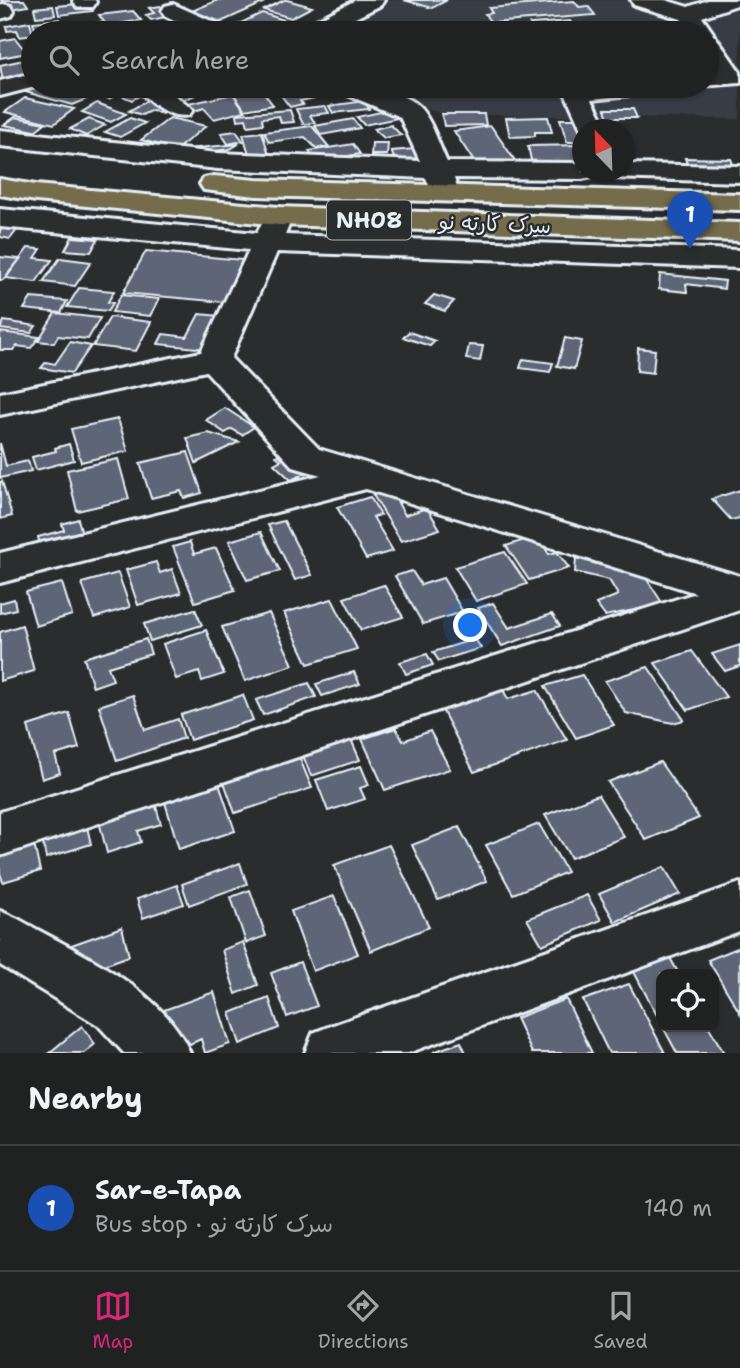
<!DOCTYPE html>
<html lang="en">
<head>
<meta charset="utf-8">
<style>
	:root { --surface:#202222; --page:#2d2f2f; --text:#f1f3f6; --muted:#a2a4a5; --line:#3d3f40; --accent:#db2777 }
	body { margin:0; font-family:"Shantell Sans","Playpen Sans Arabic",sans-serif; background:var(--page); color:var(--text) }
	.controls { position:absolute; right:21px; bottom:21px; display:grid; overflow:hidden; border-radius:14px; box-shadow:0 2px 5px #0004 }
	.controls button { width:63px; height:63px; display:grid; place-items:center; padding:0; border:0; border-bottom:2px solid var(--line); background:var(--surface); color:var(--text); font:35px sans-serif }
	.compass { position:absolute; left:572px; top:119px; width:63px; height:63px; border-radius:50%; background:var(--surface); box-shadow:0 2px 5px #0004; rotate:337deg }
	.you { position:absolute; left:471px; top:626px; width:24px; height:24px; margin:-18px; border:5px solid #fff; border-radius:50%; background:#1a73e8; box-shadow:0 0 0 10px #1a73e833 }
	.badge { display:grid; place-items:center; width:46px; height:46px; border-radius:50%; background:var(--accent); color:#fff; font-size:23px; font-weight:700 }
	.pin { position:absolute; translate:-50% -58px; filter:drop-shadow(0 2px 4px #0008) }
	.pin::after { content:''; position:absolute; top:37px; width:24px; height:21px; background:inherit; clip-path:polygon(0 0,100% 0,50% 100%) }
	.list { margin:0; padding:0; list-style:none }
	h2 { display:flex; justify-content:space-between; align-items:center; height:91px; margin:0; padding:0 28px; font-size:30px }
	h2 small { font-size:23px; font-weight:400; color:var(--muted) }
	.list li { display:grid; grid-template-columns:46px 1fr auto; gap:21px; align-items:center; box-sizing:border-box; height:126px; padding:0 28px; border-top:2px solid var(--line) }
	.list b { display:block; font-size:26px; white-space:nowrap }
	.list p { margin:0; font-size:23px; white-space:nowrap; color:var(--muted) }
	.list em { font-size:23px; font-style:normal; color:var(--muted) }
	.icon { flex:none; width:38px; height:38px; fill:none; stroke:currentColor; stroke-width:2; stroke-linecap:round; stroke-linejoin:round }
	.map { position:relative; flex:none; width:740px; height:1053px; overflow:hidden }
	.search { position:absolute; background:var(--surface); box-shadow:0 2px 5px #0004; left:21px; right:21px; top:21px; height:77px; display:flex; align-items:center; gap:18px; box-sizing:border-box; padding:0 24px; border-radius:38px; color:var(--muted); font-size:26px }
	.sheet { height:217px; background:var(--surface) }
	nav { display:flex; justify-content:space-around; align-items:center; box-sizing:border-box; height:98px; border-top:2px solid var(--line); background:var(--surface); font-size:19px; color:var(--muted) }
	nav a { display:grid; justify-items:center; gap:4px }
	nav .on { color:var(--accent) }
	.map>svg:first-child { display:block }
</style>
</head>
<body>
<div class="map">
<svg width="740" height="1053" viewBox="0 0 740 1053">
	<rect width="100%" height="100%" fill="#2a2d2e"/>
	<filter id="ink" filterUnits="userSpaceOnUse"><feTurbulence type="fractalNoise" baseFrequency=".0143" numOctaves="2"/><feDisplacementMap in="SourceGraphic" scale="14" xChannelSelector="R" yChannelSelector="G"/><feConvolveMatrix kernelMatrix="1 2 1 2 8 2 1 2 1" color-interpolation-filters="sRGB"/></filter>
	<g filter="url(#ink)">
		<polygon fill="#393e44" points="379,0 740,0 740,119 442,114 364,86 707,86 707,33 317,33"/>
		<g fill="#5d6576" stroke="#e8f1f8" stroke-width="2">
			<polygon points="1,0 24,0 28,6 6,10"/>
			<polygon points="218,0 254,0 263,3 221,22 192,11"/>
			<polygon points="284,0 287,0 312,7 291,18 264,10"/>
			<polygon points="404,0 447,0 432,8"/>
			<polygon points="574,1 579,7 588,6 595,15 491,23 485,14 492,13 489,8"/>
			<polygon points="90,3 93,11 59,15 57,6"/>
			<polygon points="53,6 55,15 36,17 34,8"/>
			<polygon points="160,6 171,16 151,20 146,15 154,13 149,8"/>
			<polygon points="133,11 141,20 107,26 99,15"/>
			<polygon points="262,13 297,24 278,33 250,33 232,27"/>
			<polygon points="60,19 64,29 36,33 33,22"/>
			<polygon points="570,21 576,29 634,24 642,32 502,33 535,31 530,24"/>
			<polygon points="30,22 33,35 20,37 17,30 7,31 6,26"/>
			<polygon points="75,22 77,25 101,22 103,26 69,31 65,23"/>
			<polygon points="181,22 203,32 186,33 170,26"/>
			<polygon points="108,27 112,33 75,32"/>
			<polygon points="15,38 27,53 0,58 0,41"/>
			<polygon points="33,58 33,76 3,82 0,65"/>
			<polygon points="33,85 78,86 101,93 72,105 18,90"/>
			<polygon points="123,86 133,86 148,91 132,100 118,94 109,99 102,96"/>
			<polygon points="167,86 199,86 205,91 183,100"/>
			<polygon points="304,86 314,98 300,101 303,104 290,107 277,90"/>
			<polygon points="323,86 329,86 345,91 337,96 317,90"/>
			<polygon points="261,89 273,105 245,110 234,94"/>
			<polygon points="233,94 245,111 214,119 204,108 194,111 188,104"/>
			<polygon points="25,98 74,109 54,124 5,112"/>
			<polygon points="150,99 170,109 162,114 152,110 142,115 129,111"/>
			<polygon points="365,101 369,109 333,113 329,106"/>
			<polygon points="97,103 126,114 111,122 82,112"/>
			<polygon points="325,106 329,113 310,115 315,123 303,124 296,109"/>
			<polygon points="605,109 633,109 637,118 608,118"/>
			<polygon points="290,110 294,122 281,123 279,116 262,118 263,124 248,126 246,119 238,120 237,114"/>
			<polygon points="390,110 398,118 364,125 357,117"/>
			<polygon points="442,114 484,114 486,125 444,126"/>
			<polygon points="15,117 45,123 35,131 4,125"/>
			<polygon points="548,117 552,132 535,132 535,136 510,137 506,118"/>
			<polygon points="130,118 145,123 120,137 105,132"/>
			<polygon points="170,118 206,126 177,149 141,140"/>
			<polygon points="89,119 105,125 86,136 70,129"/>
			<polygon points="353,119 360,128 321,135 315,126"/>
			<polygon points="560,119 580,119 582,142 567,142"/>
			<polygon points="391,125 401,135 384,138 374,129"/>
			<polygon points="312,126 329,147 316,148 305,137 269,142 264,132"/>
			<polygon points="491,126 516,162 478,168 454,131"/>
			<polygon points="236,131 243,141 228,144 221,133"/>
			<polygon points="262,132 270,158 251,161 243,134"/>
			<polygon points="372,143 388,143 387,155 371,155"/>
			<polygon points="239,144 230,149 188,154 188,149"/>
			<polygon points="353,144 360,154 315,161 309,151"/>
			<polygon points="582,145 582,165 532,165 528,146"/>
			<polygon points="416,149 419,158 395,160 391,151"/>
			<polygon points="685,158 731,159 734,167 688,167"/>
			<polygon points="0,228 17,230 10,239 0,237"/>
			<polygon points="72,237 98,239 91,252 65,250"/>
			<polygon points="28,248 41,249 35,258 52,260 36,282 6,278"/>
			<polygon points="146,251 243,260 223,302 123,293"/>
			<polygon points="0,257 20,259 3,280 0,280"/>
			<polygon points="60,258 91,262 75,286 43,282"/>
			<polygon points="660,274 725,281 724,289 686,284 687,292 659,289"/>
			<polygon points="79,288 114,291 108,302 113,303 108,311 67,307"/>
			<polygon points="121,295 159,299 150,316 112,312"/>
			<polygon points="434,295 454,301 445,311 425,304"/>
			<polygon points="31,298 67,301 61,313 24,309"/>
			<polygon points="55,313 100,318 88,339 58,336 54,343 38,341"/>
			<polygon points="199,314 221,316 206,349 158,344 163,334 187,337"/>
			<polygon points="110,317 151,322 136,351 93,346"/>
			<polygon points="4,321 36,326 31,333 0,329"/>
			<polygon points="0,332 39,337 31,348 17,346 14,350 0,350"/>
			<polygon points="409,332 435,341 430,346 403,337"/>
			<polygon points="565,338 582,341 574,369 557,366"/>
			<polygon points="70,342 91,346 72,373 41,368 46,362 55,364"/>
			<polygon points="469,345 483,346 480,361 466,359"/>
			<polygon points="638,348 655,350 653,373 637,371"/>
			<polygon points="523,359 553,363 550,372 520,368"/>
			<polygon points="225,408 254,427 242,435 232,429 225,433 206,420"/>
			<polygon points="118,419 128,451 81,462 71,429"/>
			<polygon points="208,433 239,442 196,463 187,438"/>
			<polygon points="0,443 6,466 28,461 31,471 0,478"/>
			<polygon points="69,444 74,460 36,470 32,457 56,451 55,448"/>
			<polygon points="188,452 202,493 184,498 181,491 151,498 140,463"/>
			<polygon points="283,452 306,473 291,480 274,464 281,460 276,456"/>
			<polygon points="118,459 129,499 77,511 67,470"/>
			<polygon points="2,481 12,516 0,519 0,482"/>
			<polygon points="740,490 740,518 731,520 712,499"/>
			<polygon points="386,492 408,501 398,503 405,515 427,508 440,529 401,541 373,495"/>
			<polygon points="370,497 381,515 373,517 393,551 366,559 337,507"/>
			<polygon points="78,519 82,533 40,544 38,537 64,530 62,524"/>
			<polygon points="284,521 312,575 295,580 268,525"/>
			<polygon points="261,532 280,571 247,580 229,541"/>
			<polygon points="537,536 549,554 557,552 569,568 529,580 506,546"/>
			<polygon points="190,542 194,554 216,548 235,590 195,602 173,547"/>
			<polygon points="505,552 527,584 476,601 455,567"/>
			<polygon points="576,558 646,578 663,604 605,616 596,604 618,595 609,580 575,572"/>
			<polygon points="156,562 160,573 172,569 181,593 138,605 126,570"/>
			<polygon points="412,571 421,585 443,578 463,612 423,624 395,576"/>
			<polygon points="118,573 130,607 94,618 82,583"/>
			<polygon points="62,583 72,615 36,626 26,592"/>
			<polygon points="384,585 403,617 361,630 344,598"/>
			<polygon points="14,599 16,609 0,613 0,603"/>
			<polygon points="332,599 357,649 308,664 284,613"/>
			<polygon points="493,603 509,628 552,614 560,626 502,646 478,608"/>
			<polygon points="195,609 202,625 150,641 144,624"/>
			<polygon points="269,613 293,665 245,681 222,627"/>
			<polygon points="22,625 34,671 0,681 0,632"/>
			<polygon points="206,630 224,674 202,681 199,672 176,679 163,644"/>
			<polygon points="146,639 151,654 108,667 113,680 93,687 84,658"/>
			<polygon points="475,639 481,648 439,661 433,652"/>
			<polygon points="740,645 740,666 725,671 712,654"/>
			<polygon points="692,651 726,697 688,710 655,663"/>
			<polygon points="427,654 433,665 406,674 400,662"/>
			<polygon points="648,667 684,720 673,723 626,713 605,681"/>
			<polygon points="354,672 360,684 322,696 316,684"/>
			<polygon points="582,675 614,725 576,738 545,686"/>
			<polygon points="309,683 316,697 263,715 256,700"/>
			<polygon points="501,686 508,699 537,690 567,740 474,772 438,702"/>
			<polygon points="133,695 145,730 178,719 184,738 117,761 99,706"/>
			<polygon points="243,695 253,720 190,740 181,715"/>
			<polygon points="69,713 79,748 55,755 60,773 42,779 28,726"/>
			<polygon points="396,728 403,741 430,731 450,769 385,790 362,739"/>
			<polygon points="347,730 360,760 311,776 299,745"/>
			<polygon points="295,747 312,788 235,813 220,771"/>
			<polygon points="660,762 699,818 646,840 608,782"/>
			<polygon points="361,766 369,785 360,788 365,799 328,811 316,780"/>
			<polygon points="215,772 235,831 179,849 161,789"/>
			<polygon points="598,795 624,837 571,858 545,815"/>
			<polygon points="155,803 161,824 138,831 141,842 107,853 99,821"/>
			<polygon points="83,810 91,844 46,858 39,824"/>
			<polygon points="539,824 567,872 513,894 486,845"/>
			<polygon points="459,827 487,881 438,900 412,845"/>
			<polygon points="31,831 40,871 3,882 0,873 0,841"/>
			<polygon points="389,845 429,927 371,951 334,865"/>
			<polygon points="240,863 247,884 189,905 182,884"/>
			<polygon points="664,867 680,894 615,922 599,894"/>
			<polygon points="177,885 184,904 143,918 137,899"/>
			<polygon points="250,890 266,936 246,943 231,897"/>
			<polygon points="587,895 601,920 542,945 527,919"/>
			<polygon points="334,896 358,954 313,971 291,911"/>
			<polygon points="122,927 129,956 73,976 66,947"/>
			<polygon points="243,942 258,985 236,994 222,950"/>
			<polygon points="740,947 740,1013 708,960"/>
			<polygon points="669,956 679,974 661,974 661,1023 633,970"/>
			<polygon points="300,962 317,1006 287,1017 271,973"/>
			<polygon points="629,984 665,1053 609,1053 583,1000"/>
			<polygon points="214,992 230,1044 205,1053 201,1039 190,1044 164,1010"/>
			<polygon points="269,998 279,1028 240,1044 230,1013"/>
			<polygon points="566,999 592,1053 532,1053 516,1018"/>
			<polygon points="82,1026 95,1044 84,1053 49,1053"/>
			<polygon points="663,1027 709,1027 724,1053 677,1053"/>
			<polygon points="461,1042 466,1053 433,1052"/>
		</g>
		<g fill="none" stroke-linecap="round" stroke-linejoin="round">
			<defs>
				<g id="minor">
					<polygon points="73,0 95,0 96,2 93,7 77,7"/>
					<polygon points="356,0 384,0 381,5 326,33 298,33 301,28"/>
					<polygon points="631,0 665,0 688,7 708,0 740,0 737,5 702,17 713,33 712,35 715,36 740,72 740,83 701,86 707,86 707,73 716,72 707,58 707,33 691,33 681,19 634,5"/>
					<polygon points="3,4 11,6 14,11 11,16 0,19 0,5"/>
					<polygon points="173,4 227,28 230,33 202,33 165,16 162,11 165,6"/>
					<polygon points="33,73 33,86 39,86 0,96 0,81"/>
					<path d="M 136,86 L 163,86 L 193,110 L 189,115 C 171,120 146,101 136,86 Z"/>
					<path d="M 335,86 C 359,85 401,89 419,107 C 432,120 439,146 447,162 L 582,163 L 582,172 L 595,172 L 592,177 L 582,179 L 454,178 L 458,191 L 454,197 L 444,199 L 434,197 L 426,178 L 218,169 L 0,146 L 0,130 L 218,153 L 420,161 L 400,117 L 338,91 Z"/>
					<polygon points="562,86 661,86 658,91 649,93 592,99 608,130 582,131"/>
					<polygon points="624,164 740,166 740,182 611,178 608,172 624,172"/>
					<polygon points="279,207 289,210 293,216 285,235 740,250 740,268 277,252 231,358 319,449 740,576 740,610 0,856 0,812 696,593 366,489 0,583 0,553 321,475 293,467 206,371 0,415 0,393 201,352 249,250 0,227 0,209 257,233 269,210"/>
					<polygon points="740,883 740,931 408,1053 305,1053 313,1033 333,1025"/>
					<path d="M 0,911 L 18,919 C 76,952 163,988 190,1053 L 124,1053 L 98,1025 L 0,965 Z"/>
				</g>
				<g id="trunk">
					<polygon points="214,176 256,180 740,194 740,210 256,196 204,190 200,184 204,178"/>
					<polygon points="0,179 36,185 279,207 740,223 740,241 279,225 36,201 0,195"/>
				</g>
			</defs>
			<use href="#minor" stroke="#e8f1f8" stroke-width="6"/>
			<use href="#trunk" stroke="#e8f1f8" stroke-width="6"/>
			<use href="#minor" fill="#2a2d2e" fill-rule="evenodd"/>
			<use href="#trunk" fill="#746c4b" fill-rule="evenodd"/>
		</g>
	</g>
	<g text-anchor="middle" stroke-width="5" stroke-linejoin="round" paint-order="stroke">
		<g font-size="21" fill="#e8f1f8" stroke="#2a2d2e">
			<text transform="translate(495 224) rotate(2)" y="7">سرک کارته نو</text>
		</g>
		<rect fill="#2a2d2e" stroke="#afb6bb" stroke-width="2" x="327" y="200.5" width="84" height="39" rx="5"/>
		<g font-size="23" font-weight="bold" fill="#e8f1f8">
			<text x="369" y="228">NH08</text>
		</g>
	</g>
</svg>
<div class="controls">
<button><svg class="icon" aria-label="locate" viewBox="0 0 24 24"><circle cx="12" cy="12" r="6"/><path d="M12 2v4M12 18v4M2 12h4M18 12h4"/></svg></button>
</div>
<svg class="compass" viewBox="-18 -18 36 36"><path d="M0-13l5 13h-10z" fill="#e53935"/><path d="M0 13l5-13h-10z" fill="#a2a4a5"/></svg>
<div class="you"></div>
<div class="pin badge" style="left:690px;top:249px;background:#1a4fb4">1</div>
<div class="search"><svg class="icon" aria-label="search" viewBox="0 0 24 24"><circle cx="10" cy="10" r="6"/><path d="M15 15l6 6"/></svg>Search here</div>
</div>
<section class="sheet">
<h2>Nearby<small></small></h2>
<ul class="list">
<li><span class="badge" style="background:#1a4fb4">1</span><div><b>Sar-e-Tapa</b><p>Bus stop · سرک کارته نو</p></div><em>140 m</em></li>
</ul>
</section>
<nav>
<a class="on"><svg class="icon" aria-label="map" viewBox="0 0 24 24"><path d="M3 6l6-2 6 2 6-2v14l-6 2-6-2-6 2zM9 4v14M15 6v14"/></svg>Map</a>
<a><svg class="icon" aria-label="directions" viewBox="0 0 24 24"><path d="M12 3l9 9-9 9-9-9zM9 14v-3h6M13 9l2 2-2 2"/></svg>Directions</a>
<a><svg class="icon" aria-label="saved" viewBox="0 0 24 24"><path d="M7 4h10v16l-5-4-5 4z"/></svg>Saved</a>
</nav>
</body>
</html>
